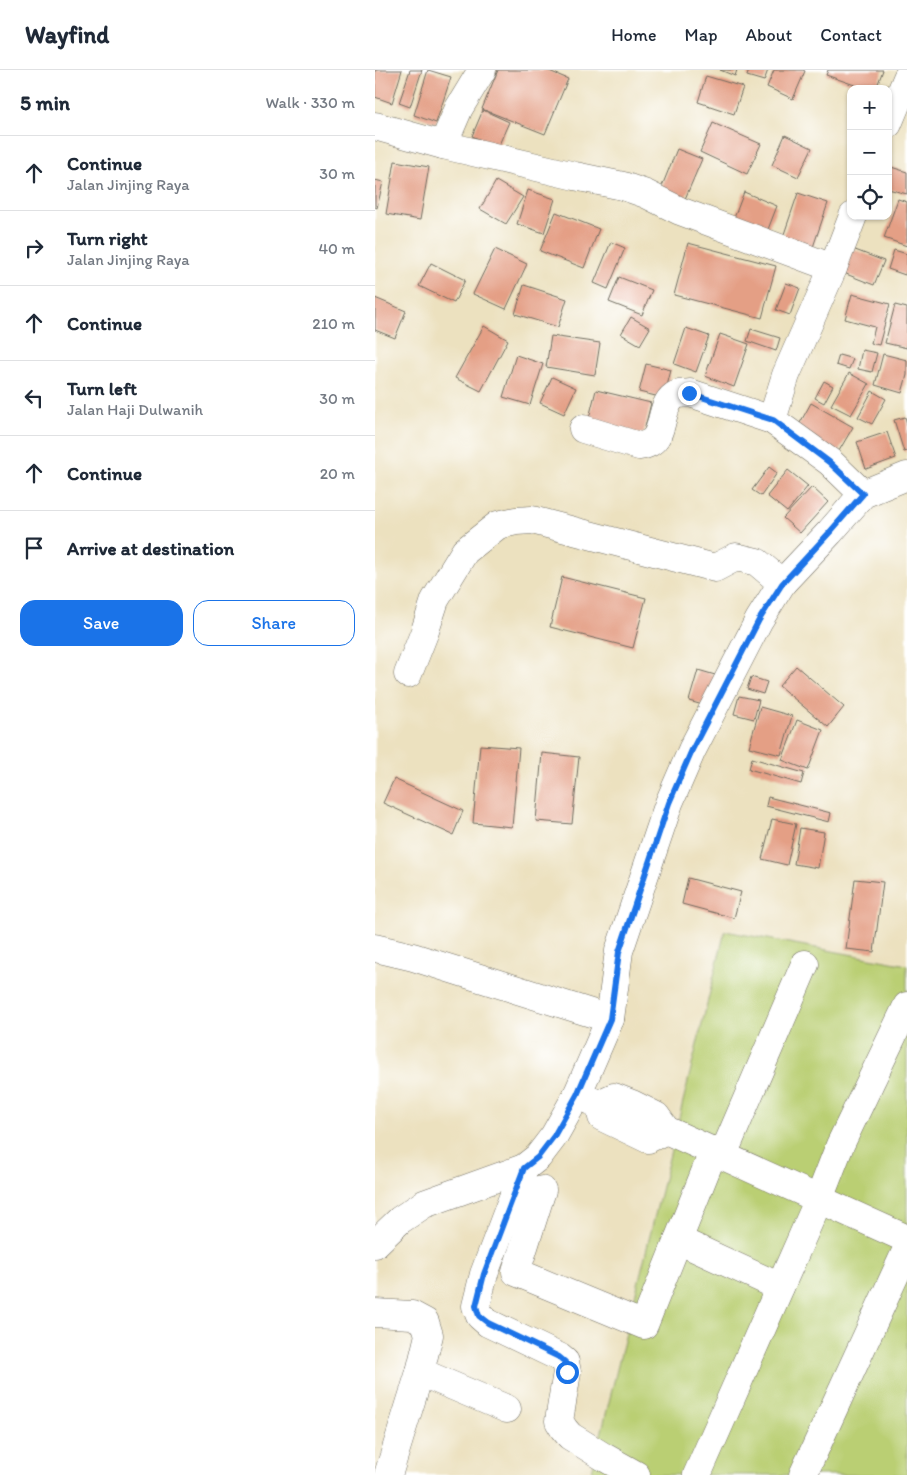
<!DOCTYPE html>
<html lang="en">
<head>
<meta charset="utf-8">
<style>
	:root { --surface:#fff; --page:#f2f2f3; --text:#1f2937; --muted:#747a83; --line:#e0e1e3; --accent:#1a73e8 }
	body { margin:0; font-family:Itim,sans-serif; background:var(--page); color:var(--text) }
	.controls { position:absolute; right:15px; top:15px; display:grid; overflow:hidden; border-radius:10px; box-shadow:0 1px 4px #0004 }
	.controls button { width:45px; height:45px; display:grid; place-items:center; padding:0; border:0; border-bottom:1px solid var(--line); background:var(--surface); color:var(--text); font:25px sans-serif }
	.stop { position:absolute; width:15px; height:15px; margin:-11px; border:4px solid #1a73e8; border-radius:50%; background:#fff }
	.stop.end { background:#1a73e8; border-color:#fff; box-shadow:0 1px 5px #0008 }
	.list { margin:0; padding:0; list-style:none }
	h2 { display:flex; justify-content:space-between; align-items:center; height:65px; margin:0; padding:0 20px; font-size:21px }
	h2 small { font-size:16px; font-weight:400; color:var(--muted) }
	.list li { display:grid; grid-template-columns:32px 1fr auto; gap:15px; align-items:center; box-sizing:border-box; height:75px; padding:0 20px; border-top:1px solid var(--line) }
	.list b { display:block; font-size:19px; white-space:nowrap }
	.list p { margin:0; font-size:16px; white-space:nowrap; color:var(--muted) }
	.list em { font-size:16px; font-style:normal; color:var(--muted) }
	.actions { display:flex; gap:10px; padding:15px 20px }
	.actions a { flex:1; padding:11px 0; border:1px solid var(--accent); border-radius:15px; text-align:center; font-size:18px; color:var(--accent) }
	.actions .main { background:var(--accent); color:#fff }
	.icon { flex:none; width:28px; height:28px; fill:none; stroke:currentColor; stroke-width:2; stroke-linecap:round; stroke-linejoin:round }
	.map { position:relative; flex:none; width:532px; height:1405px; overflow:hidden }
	header { display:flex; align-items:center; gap:30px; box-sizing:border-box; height:70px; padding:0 25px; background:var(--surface); border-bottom:1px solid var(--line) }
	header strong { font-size:24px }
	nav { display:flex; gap:28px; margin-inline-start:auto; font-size:18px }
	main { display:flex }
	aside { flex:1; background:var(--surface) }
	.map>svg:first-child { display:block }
</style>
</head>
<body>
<header>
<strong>Wayfind</strong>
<nav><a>Home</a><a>Map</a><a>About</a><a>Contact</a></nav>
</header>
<main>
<aside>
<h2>5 min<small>Walk · 330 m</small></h2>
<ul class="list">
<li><svg class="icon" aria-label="ahead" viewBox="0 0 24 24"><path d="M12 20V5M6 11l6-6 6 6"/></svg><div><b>Continue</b><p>Jalan Jinjing Raya</p></div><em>30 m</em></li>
<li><svg class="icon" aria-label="right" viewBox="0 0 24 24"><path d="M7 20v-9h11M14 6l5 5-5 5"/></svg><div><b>Turn right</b><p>Jalan Jinjing Raya</p></div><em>40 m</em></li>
<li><svg class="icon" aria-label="ahead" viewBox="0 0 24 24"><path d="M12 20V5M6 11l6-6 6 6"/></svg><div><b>Continue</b></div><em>210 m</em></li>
<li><svg class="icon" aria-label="left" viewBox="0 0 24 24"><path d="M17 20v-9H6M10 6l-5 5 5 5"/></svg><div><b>Turn left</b><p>Jalan Haji Dulwanih</p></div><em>30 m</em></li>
<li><svg class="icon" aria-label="ahead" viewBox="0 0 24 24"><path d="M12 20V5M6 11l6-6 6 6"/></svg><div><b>Continue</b></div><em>20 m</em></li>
<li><svg class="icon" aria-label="arrive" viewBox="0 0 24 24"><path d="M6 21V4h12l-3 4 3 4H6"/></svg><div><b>Arrive at destination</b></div></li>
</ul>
<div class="actions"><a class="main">Save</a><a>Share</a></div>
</aside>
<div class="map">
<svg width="532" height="1405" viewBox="0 0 532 1405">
	<rect width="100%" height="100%" fill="#fff"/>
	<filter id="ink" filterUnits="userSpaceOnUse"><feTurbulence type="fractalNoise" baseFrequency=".02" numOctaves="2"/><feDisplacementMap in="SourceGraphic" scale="10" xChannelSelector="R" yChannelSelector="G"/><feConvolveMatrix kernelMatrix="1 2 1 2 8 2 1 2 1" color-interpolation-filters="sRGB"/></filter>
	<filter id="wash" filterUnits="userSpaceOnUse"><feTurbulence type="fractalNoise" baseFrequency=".0096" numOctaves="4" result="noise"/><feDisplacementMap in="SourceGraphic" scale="20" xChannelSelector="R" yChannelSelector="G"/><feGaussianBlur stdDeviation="1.12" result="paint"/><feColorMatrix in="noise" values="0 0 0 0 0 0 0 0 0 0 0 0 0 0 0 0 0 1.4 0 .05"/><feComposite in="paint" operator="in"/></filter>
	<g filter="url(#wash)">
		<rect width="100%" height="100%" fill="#ece1bf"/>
		<polygon fill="#bacf73" stroke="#727d4f" points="350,861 532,895 532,1405 216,1405"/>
		<g id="blocks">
			<g fill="#e49f85">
				<polygon points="0,0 27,0 17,33 0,27"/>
				<polygon points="35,0 47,0 35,37 24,33"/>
				<polygon points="53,0 76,7 61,53 39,45"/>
				<polygon points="123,0 172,0 193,9 170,64 107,39"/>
				<polygon points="345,0 362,0 360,6"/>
				<polygon points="374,0 393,0 389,11 372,6"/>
				<polygon points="399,0 428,0 430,1 418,29 392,17"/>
				<polygon points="453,0 508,0 501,19 491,19 451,5"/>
				<polygon points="331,6 368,17 359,44 323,32"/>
				<polygon points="108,40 134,52 123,77 97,66"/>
				<polygon points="338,53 386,74 372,104 325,82"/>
				<polygon points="410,65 437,78 423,107 397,95"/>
				<polygon points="302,79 327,89 307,136 283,126"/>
				<polygon points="20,91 54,97 45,150 11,144"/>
				<polygon points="513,96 532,102 532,124 513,119"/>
				<polygon points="0,110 8,112 2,138 0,137"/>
				<polygon points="121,111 148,127 131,154 105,139"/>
				<polygon points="153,120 180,129 169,163 142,154"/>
				<polygon points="369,122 402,136 392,162 359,148"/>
				<polygon points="423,123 453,133 436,183 406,173"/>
				<polygon points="523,129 532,132 532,176 509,168"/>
				<polygon points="181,142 224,159 209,198 165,181"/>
				<polygon points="236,172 250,178 233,219 219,213"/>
				<polygon points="313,173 401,196 387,248 299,225"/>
				<polygon points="475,178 509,191 499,215 466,202"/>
				<polygon points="120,179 152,194 131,239 98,224"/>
				<polygon points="519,180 532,184 532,200 530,205 513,199"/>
				<polygon points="56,193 90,210 79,233 44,216"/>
				<polygon points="244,207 277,220 267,245 234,232"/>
				<polygon points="411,213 425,218 415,245 401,240"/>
				<polygon points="149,215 192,229 183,257 140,244"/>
				<polygon points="477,224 515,234 504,275 496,273 500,257 470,249"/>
				<polygon points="0,228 31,241 20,268 0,260"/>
				<polygon points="520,235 532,238 532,278 510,273"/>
				<polygon points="256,247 275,258 265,275 246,264"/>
				<polygon points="109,256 133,270 106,321 80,308"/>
				<polygon points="311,258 334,266 321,302 299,294"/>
				<polygon points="376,259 405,268 401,281 372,271"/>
				<polygon points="345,264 374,274 359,317 330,306"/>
				<polygon points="176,266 225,273 220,305 171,297"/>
				<polygon points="487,280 502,283 497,302 483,299"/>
				<polygon points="508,284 532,290 532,305 527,323 500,315"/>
				<polygon points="141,285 168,294 155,335 128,327"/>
				<polygon points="464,285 478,289 474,299 461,295"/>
				<polygon points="271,294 296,300 289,328 264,322"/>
				<polygon points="474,303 494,314 476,345 456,335"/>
				<polygon points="177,307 201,318 189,344 165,333"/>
				<polygon points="449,311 458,316 449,333 440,328"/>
				<polygon points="221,320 276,333 268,365 213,352"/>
				<polygon points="497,321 511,329 497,354 483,347"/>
				<polygon points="436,333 478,357 461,386 420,362"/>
				<polygon points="530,347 532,354 532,381 529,382 519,350"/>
				<polygon points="512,362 521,388 491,399 482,372"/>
				<polygon points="394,397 402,403 386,426 377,420"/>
				<polygon points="413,400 433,416 412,442 392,426"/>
				<polygon points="437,417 453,432 425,463 408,448"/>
				<polygon points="187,507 271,528 258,578 175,557"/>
				<polygon points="421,596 469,637 453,657 404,616"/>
				<polygon points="323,600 347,607 338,638 314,631"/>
				<polygon points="376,607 392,612 388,624 372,619"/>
				<polygon points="364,626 384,630 379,649 359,644"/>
				<polygon points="385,637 417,646 406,685 374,677"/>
				<polygon points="422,650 448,660 433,700 407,690"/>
				<polygon points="105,675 144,678 137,757 98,753"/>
				<polygon points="167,683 204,687 197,754 161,751"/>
				<polygon points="377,688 429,703 426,714 374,699"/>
				<polygon points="19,709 88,741 78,765 8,733"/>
				<polygon points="393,727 456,743 454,752 391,736"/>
				<polygon points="397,749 421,754 412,795 387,789"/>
				<polygon points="425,758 449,762 443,798 419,794"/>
				<polygon points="313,808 366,822 359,848 307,834"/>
				<polygon points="480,809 508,812 499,882 471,879"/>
			</g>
		</g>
	</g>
	<g filter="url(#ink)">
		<use href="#blocks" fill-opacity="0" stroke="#6f6b5f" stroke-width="1"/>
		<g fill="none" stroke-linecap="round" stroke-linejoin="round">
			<defs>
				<g id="minor">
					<polyline points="513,54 532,8"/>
					<polyline points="0,56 68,75 200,106 248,116 271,124 305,141 458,198"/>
					<polyline points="68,75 84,38 107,0"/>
					<polyline points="478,146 458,198 411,305 397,350 455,392 488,424"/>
					<path d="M 208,359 L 264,376 C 294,373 281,339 299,326 C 303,323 309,324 315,323 L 397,350"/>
					<polyline points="33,604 50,561 60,530 90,481 123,455 141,451 157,450 340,498 361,487 382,492 407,513"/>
					<polyline points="0,878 38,887 235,949"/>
					<polyline points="202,1025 224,1034 239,1027 257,1034 281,1046 291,1060 532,1169"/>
					<polyline points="224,1034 227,1047 273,1069 291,1060"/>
					<polyline points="348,1085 430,894"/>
					<polyline points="149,1098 109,1204 101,1236 105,1246 113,1253 184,1287 190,1292 192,1302 184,1351 189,1359 195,1366 229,1387 261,1405"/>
					<polyline points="167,1120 141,1202 269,1255 339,1080"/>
					<polyline points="303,1170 405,1217"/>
					<polyline points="0,1174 25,1150 49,1134 149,1098 163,1087 179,1066 202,1025 235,949 244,881 294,733 317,680 384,550 407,513 455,462 488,424 532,406"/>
					<polyline points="0,1243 37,1245 50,1252 54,1265 45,1302 13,1405"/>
					<polyline points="45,1302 132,1339"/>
					<polyline points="322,1405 444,1129 465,1075 532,936"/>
					<polyline points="428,1405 532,1179"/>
				</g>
			</defs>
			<use href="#minor" stroke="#6f6b5f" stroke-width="29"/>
			<use href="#minor" stroke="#fff" stroke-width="28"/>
		</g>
	</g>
	<g fill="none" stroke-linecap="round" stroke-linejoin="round" filter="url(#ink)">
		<polyline stroke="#1a73e8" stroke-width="6" points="192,1302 190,1292 184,1287 113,1253 104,1246 101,1236 109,1204 149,1098 163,1087 179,1066 202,1025 235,949 244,882 294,733 317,680 384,550 407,514 455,462 488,424 454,392 398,350 314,323"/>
	</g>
</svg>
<div class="controls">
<button>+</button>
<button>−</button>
<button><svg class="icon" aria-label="locate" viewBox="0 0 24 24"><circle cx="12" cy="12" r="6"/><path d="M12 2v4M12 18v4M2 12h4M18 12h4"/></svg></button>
</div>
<div class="stop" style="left:192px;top:1302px"></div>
<div class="stop end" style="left:314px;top:323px"></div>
</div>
</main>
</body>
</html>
